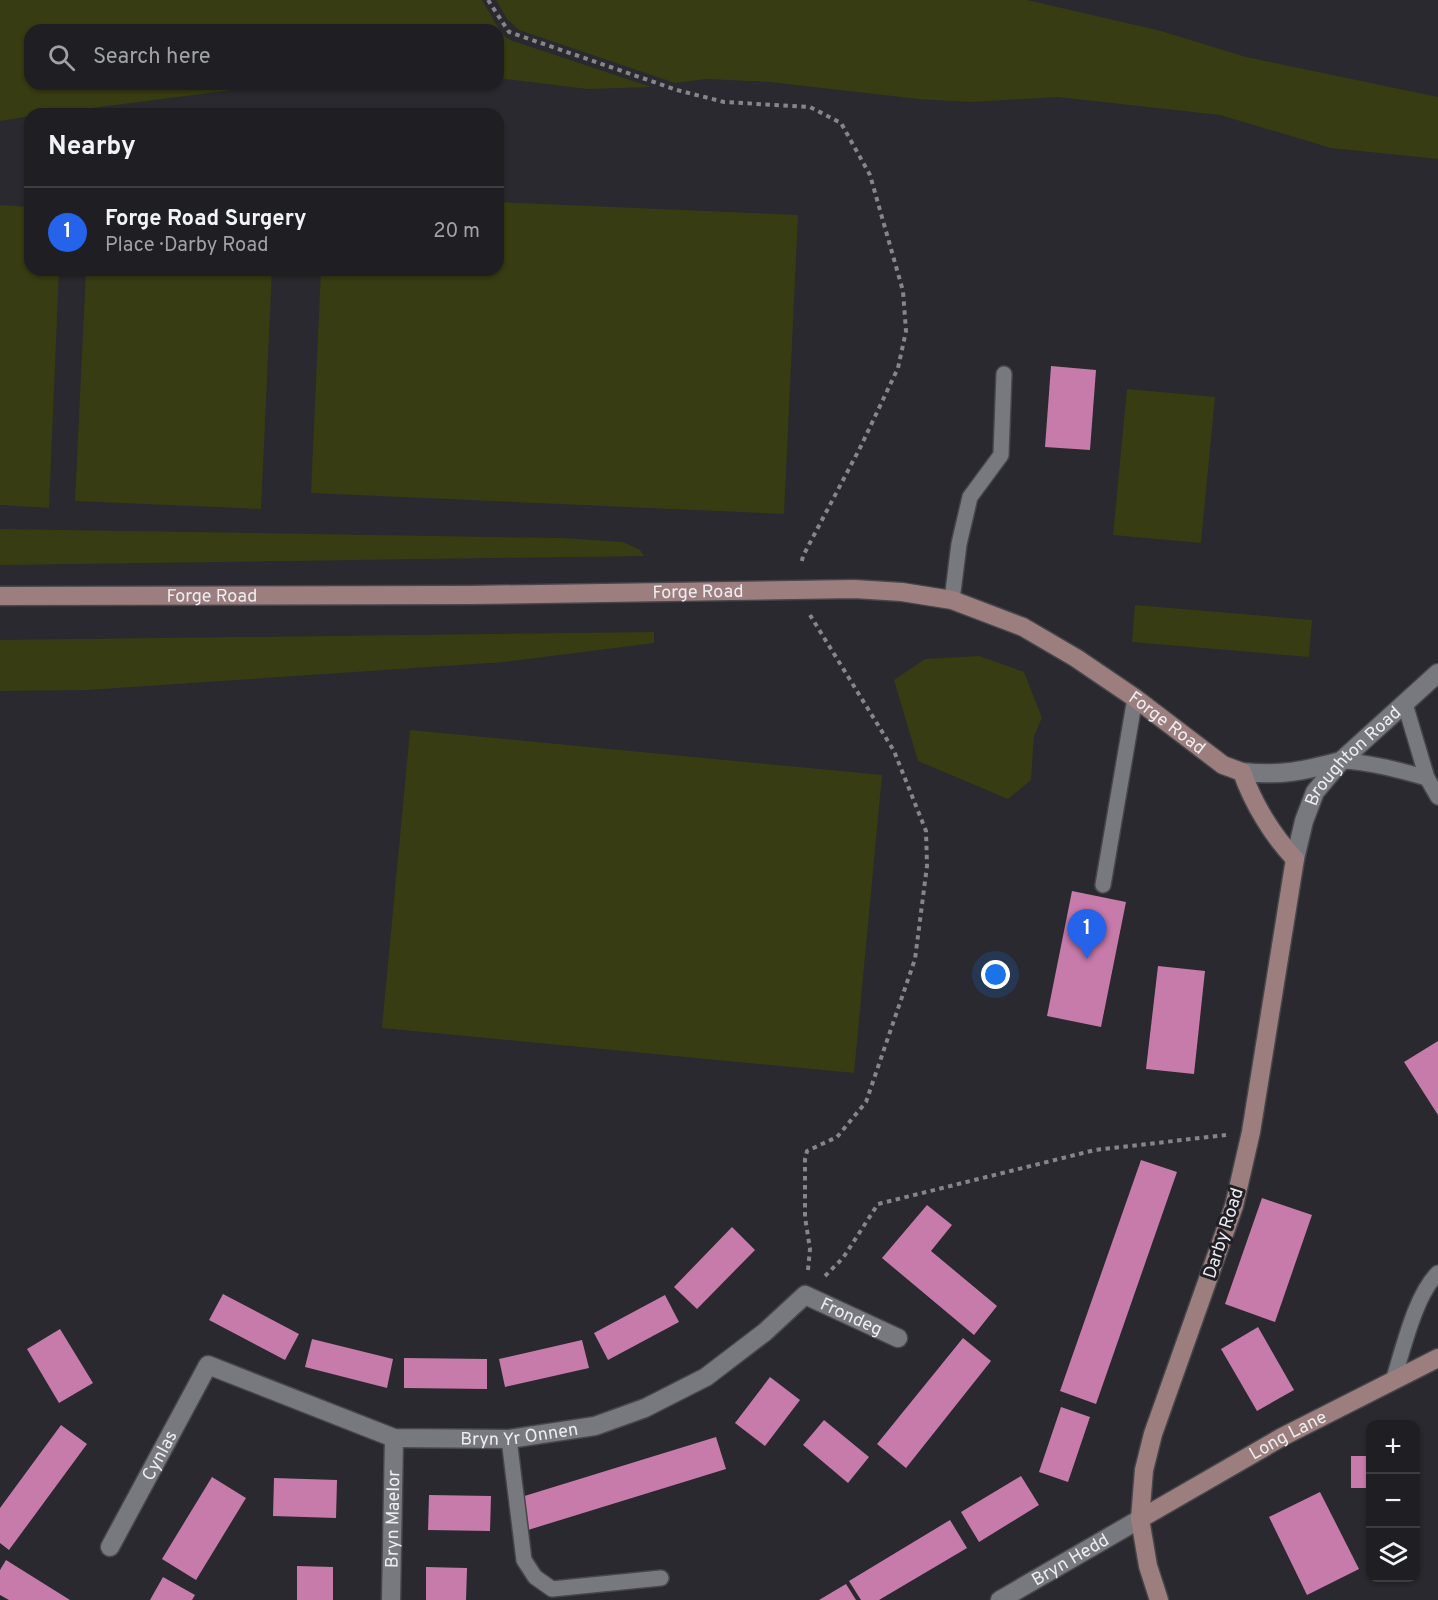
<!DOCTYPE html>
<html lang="en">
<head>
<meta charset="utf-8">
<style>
	:root { --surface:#1f1f23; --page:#27272b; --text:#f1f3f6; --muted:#a1a2a6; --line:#3c3d41; --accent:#2563eb }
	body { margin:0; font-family:Overpass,sans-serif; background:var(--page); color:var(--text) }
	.controls { position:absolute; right:18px; bottom:18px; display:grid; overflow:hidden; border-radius:12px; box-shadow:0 2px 4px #0004 }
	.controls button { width:54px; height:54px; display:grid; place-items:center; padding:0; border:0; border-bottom:2px solid var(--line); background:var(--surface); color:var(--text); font:30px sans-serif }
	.you { position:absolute; left:996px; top:975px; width:21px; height:21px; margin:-15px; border:4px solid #fff; border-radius:50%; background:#1a73e8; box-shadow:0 0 0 9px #1a73e833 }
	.badge { display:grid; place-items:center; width:39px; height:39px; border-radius:50%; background:var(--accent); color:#fff; font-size:20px; font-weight:700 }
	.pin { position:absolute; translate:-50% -50px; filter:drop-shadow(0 2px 3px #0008) }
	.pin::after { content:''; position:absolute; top:32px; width:21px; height:18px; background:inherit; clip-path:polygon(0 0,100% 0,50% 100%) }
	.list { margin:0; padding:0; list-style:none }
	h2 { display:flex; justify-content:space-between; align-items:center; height:78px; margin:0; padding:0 24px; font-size:26px }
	h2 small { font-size:20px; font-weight:400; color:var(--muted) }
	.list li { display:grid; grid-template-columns:39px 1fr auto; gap:18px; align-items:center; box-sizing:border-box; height:90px; padding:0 24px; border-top:2px solid var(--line) }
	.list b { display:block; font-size:22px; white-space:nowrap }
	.list p { margin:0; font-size:20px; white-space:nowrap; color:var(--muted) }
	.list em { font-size:20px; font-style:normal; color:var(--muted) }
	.icon { flex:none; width:33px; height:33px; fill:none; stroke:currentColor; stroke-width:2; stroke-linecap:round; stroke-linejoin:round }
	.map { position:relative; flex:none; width:1438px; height:1600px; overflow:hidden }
	.search { position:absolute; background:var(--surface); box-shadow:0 2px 4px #0004; left:24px; top:24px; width:480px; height:66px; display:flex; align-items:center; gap:15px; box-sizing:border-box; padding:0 21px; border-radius:18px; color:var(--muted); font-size:22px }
	.panel { position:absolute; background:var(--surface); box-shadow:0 2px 4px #0004; left:24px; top:108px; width:480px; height:168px; border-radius:18px }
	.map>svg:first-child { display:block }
</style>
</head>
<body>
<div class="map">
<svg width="1438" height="1600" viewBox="0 0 1438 1600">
	<rect width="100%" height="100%" fill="#29292f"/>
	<g fill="#373c12">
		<polygon points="0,0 482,0 502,34 510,40 651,87 587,89 498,78 498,30 30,30 30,84 279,84 45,114 30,114 30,116 0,121"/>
		<polygon points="496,0 1027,0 1161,31 1246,57 1438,97 1438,159 1331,148 1220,115 1058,97 970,102 918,99 770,82 706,79 675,83 519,30 507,19"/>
		<polygon points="498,202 798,215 784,514 311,493 321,270 498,270"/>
		<polygon points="0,205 30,207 30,270 59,270 49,508 0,505"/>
		<polygon points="86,270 272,270 261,509 75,501"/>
		<polygon points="1127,389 1215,397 1201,543 1113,535"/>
		<polygon points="0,529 562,538 623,542 640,550 644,556 0,565"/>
		<polygon points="1135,605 1312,620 1309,657 1132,642"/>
		<polygon points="654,632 654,643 504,662 87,690 0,691 0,640"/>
		<polygon points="979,656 1024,672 1042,718 1034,736 1031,780 1008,799 918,761 894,680 925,659"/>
		<polygon points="410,730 882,775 854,1073 382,1028"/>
	</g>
	<g fill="#c77baa">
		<polygon points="1051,366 1096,370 1090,450 1045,447"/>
		<polygon points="1072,891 1126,902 1101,1027 1047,1016"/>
		<polygon points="1158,966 1205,971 1194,1074 1146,1069"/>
		<polygon points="1438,1041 1438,1115 1404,1062"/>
		<polygon points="1141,1160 1177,1172 1096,1404 1060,1391"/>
		<polygon points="1262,1198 1312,1215 1275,1322 1225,1304"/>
		<polygon points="927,1205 952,1225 931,1251 997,1306 974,1335 882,1258"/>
		<polygon points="732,1227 755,1250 697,1309 674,1287"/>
		<polygon points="223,1294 299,1334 285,1360 209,1320"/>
		<polygon points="665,1295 679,1322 608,1360 594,1333"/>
		<polygon points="1258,1327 1294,1390 1257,1411 1221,1349"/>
		<polygon points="60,1329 93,1383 59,1403 27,1349"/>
		<polygon points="963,1338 991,1361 906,1468 877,1444"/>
		<polygon points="312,1339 393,1359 387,1388 305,1367"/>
		<polygon points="582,1340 589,1368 505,1387 499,1359"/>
		<polygon points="404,1358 487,1359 487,1389 404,1388"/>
		<polygon points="770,1377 800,1400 765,1446 735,1423"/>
		<polygon points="1061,1407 1090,1417 1068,1482 1039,1472"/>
		<polygon points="824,1420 869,1457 848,1483 803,1445"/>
		<polygon points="61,1425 87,1444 9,1550 0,1543 0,1508"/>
		<polygon points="716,1437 726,1469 528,1530 518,1498"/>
		<rect x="1351" y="1456" width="19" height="32"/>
		<polygon points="1021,1476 1039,1505 979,1542 961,1512"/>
		<polygon points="212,1477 246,1498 196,1580 162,1559"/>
		<polygon points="274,1478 337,1480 336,1518 273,1516"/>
		<polygon points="1320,1492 1359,1569 1307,1595 1269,1517"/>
		<polygon points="429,1495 491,1496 490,1531 428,1530"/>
		<polygon points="950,1520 967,1548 879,1600 861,1600 849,1581"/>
		<polygon points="6,1560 70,1600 9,1600 0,1595 0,1570"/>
		<polygon points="297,1566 333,1567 333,1600 297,1600"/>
		<polygon points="426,1567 467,1568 466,1600 426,1600"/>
		<polygon points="163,1577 195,1595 192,1600 150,1600"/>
		<polygon points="846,1584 856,1600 819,1600"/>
	</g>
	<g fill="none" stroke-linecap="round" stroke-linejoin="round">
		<defs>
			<g id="lane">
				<polyline points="952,600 959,544 970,497 1001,455 1004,374"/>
				<polyline points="1405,704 1427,778 1438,797"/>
				<path d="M 1341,761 C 1370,762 1399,770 1427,778"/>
				<polyline points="1103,885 1135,698"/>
				<path d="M 1393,1381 C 1403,1350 1415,1295 1438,1273"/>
				<polyline points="509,1439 524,1560 535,1577 552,1589 661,1578"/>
			</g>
			<g id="street">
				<path d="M 1242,772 C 1281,776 1304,771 1341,761"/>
				<path id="s1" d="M 1295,859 L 1304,821 L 1315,792 L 1341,761 L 1438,673"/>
				<path id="s2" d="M 110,1547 L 208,1365 L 394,1438 L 509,1439 L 595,1426 L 645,1408 L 706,1377 L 765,1332 L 805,1295 L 898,1338"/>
				<path id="s3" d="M 391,1600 L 394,1438"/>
				<path id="s4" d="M 1000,1600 L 1140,1519"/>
			</g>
			<g id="secondary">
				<path id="s5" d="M 0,596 L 470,595 L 854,589 L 902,592 L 952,600 L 1023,627 L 1076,658 L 1135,698 L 1223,765 L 1242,772 C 1253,803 1272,835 1295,859 L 1251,1132 L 1234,1206 L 1153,1434 L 1144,1470 L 1140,1519 L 1148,1566 L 1159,1600"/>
				<path id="s6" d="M 1140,1519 L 1282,1437 L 1438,1358"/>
			</g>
		</defs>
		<use href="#lane" stroke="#47464b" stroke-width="18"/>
		<use href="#street" stroke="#47464b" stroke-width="21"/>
		<use href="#secondary" stroke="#47464b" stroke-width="21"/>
		<g stroke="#85858a" stroke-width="4" stroke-dasharray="4.5 4.5" stroke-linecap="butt">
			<polyline points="488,0 509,32 677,90 724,102 810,107 841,123 870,175 903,291 906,331 898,368 861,446 803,556 801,565"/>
			<polyline points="808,1270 810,1249 805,1217 805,1159 807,1151 837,1137 866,1102 915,959 927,866 926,831 894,751 810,615"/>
			<polyline points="825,1276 843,1258 878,1204 1095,1150 1226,1135"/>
		</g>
		<use href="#lane" stroke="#78787f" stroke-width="15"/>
		<use href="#street" stroke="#78787f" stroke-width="18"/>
		<use href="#secondary" stroke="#9d7e7e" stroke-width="18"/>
	</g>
	<g text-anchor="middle" stroke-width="6" stroke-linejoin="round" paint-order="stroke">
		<g font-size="18" fill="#ededf1" stroke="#1f1f25">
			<text dy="6" stroke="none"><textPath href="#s5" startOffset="698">Forge Road</textPath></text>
			<text dy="6" stroke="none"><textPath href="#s5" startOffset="212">Forge Road</textPath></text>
			<text dy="6" stroke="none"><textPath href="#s5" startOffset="1202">Forge Road</textPath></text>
			<text dy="6" stroke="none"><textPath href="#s1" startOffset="122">Broughton Road</textPath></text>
			<text transform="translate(1223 1233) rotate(-72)" y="6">Darby Road</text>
			<text dy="6" stroke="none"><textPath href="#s2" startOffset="910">Frondeg</textPath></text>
			<text dy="6" stroke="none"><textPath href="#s2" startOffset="532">Bryn Yr Onnen</textPath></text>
			<text dy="6" stroke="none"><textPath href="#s6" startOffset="170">Long Lane</textPath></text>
			<text dy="6" stroke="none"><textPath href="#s2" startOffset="104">Cynlas</textPath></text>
			<text dy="6" stroke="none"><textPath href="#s3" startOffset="81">Bryn Maelor</textPath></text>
			<text dy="6" stroke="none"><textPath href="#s4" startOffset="81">Bryn Hedd</textPath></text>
		</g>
	</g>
</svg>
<div class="controls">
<button>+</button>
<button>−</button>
<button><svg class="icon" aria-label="layers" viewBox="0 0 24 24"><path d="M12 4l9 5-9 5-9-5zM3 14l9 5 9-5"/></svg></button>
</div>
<div class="you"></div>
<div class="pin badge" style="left:1087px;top:959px">1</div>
<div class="search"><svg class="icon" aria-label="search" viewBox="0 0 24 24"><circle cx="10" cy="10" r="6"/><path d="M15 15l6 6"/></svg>Search here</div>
<section class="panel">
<h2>Nearby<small></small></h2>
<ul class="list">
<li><span class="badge">1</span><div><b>Forge Road Surgery</b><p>Place · Darby Road</p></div><em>20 m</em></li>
</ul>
</section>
</div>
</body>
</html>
